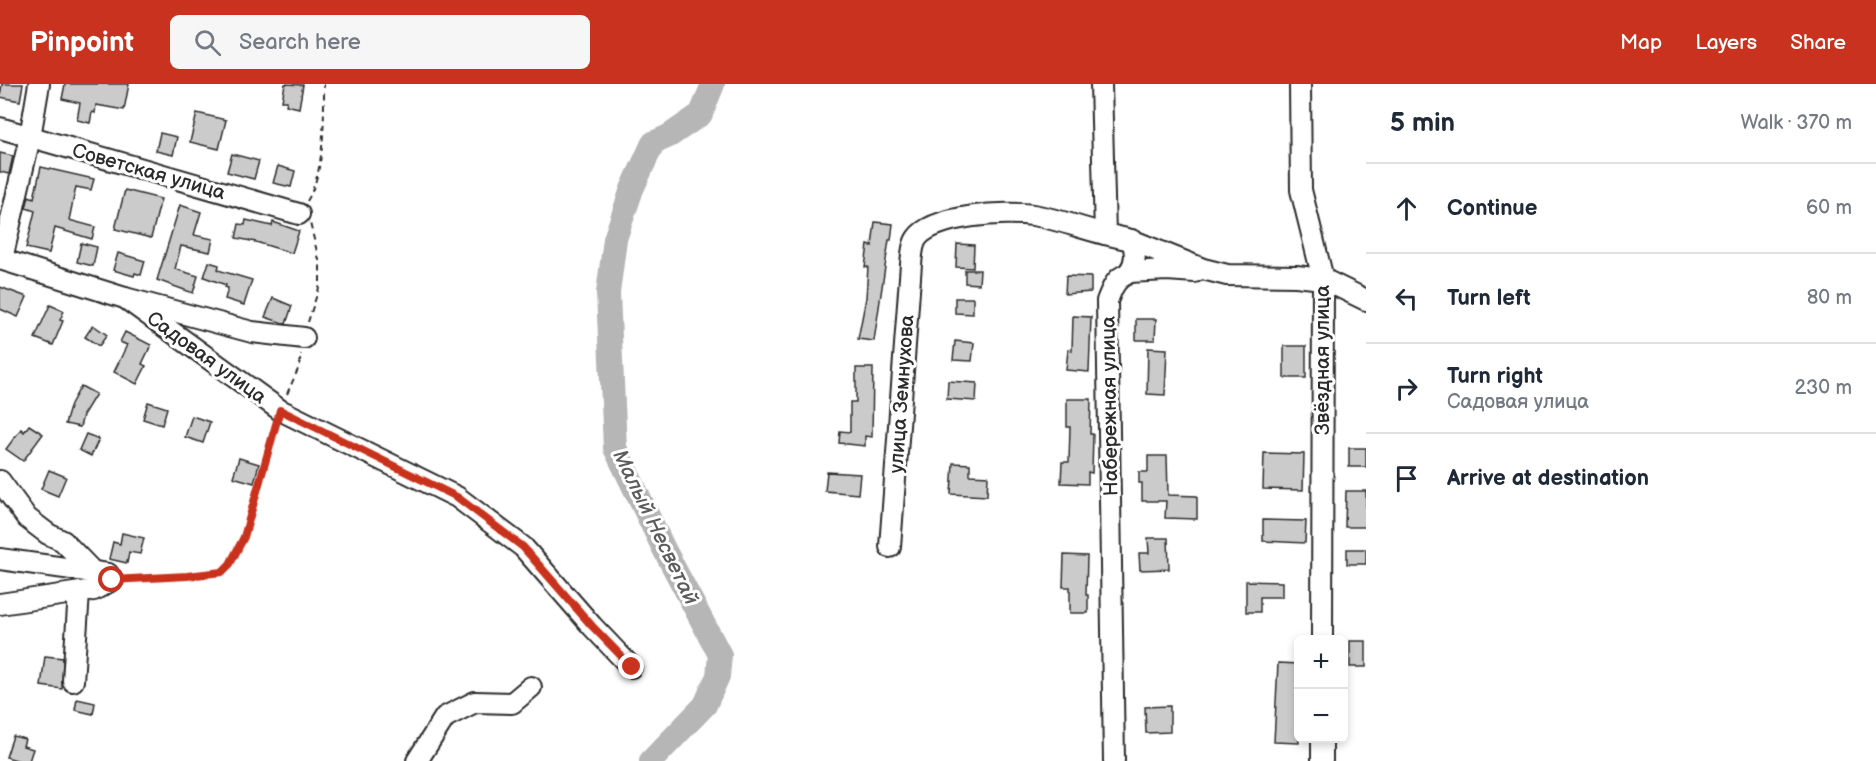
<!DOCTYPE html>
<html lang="en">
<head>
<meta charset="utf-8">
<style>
	:root { --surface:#fff; --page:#f6f6f7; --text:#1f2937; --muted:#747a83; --line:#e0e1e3; --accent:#c8321e }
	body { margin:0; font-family:"Balsamiq Sans",sans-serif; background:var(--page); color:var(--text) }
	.controls { position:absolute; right:18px; bottom:18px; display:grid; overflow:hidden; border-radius:9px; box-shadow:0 3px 9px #0003 }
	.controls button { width:54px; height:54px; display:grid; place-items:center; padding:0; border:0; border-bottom:2px solid var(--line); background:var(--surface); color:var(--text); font:30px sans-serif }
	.stop { position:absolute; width:18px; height:18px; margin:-14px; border:4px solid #c8321e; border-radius:50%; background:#fff }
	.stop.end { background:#c8321e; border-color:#fff; box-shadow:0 2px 6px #0008 }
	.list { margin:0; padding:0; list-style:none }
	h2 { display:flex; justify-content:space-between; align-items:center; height:78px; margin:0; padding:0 24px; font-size:26px }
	h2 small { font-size:20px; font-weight:400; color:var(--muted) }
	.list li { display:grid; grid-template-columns:39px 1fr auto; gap:18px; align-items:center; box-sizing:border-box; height:90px; padding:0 24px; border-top:2px solid var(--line) }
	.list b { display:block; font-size:22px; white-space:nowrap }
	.list p { margin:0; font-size:20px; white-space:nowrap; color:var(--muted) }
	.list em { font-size:20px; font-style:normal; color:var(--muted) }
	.icon { flex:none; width:33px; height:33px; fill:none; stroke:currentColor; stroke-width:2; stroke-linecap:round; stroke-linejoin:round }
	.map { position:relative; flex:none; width:1366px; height:677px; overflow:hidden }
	header { display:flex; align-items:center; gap:36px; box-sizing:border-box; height:84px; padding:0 30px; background:var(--accent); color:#fff }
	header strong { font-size:28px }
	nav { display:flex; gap:33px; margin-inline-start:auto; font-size:21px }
	.search { width:420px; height:54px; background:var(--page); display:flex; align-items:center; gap:15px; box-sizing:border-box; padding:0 21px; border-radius:9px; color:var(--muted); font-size:22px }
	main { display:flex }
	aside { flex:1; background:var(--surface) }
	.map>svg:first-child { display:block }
</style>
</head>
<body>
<header>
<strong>Pinpoint</strong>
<div class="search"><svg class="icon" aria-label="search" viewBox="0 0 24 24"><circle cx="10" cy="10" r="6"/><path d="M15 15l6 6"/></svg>Search here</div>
<nav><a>Map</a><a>Layers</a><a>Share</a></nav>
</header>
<main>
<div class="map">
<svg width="1366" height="677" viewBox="0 0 1366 677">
	<rect width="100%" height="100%" fill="#fff"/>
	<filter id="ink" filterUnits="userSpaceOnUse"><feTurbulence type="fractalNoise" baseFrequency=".0167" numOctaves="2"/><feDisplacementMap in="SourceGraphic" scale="12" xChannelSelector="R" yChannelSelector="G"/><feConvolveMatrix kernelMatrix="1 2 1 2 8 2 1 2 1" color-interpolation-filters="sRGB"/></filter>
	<g filter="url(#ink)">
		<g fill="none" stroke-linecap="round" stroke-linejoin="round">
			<polyline stroke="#b6b6b6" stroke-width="24" points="651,677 705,621 718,592 720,571 664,465 615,364 608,209 615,155 632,105 653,59 669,52 701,30 713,0"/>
		</g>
		<g fill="#cbcbcb" stroke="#2b2b2b" stroke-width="1.5">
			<polygon points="2,0 23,0 20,17 0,13"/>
			<polygon points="65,0 129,0 124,26 96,21 95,29 92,28 90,39 77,36 80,19 62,15"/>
			<polygon points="285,0 303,1 299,24 286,21 287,17 282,17"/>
			<polygon points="197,29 226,36 219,65 190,58"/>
			<polygon points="160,49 177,53 173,71 156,67"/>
			<polygon points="0,69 13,72 9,90 0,88"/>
			<polygon points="232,70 259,77 254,95 227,88"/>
			<polygon points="278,82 295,87 291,103 273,99"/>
			<polygon points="41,83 94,95 91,106 76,103 69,136 95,143 92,155 55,144 49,169 26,164 35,127 26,124 29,112 34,114"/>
			<polygon points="125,106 161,115 151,154 115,145"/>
			<polygon points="180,121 201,128 194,151 213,155 210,168 181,162 175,185 198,192 193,209 157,196"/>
			<polygon points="246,136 272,142 273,138 299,147 292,169 256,158 236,154 239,140 245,141"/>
			<polygon points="875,138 893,140 891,156 889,156 874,257 858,255 866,214 868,183 865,183 868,161 872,162"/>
			<polygon points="81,159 97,163 93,182 77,178"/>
			<polygon points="957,160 974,161 973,184 956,183"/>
			<polygon points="118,169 145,177 141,191 135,189 134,192 113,186"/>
			<polygon points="209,178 219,181 218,186 252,196 244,221 225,215 228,204 225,203 226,201 204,193"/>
			<polygon points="965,186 980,186 979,200 965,199"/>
			<polygon points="1066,192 1091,193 1091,208 1065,210"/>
			<polygon points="0,203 27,213 18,233 0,225"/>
			<polygon points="273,214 292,222 286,240 265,233"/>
			<polygon points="955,214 973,214 973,230 955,229"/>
			<polygon points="50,221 64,227 60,236 63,237 53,261 35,254"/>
			<polygon points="1073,232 1091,233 1089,288 1066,286 1068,266 1072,267"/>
			<polygon points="1136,235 1156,235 1155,256 1136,256"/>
			<polygon points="93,241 107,251 99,262 85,253"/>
			<polygon points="125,248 151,261 142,280 146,282 137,300 114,288 127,261 120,258"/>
			<polygon points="955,257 974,259 972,277 953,276"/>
			<rect x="1284" y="262" width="22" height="32"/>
			<polygon points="1148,264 1167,265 1165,311 1147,310"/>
			<polygon points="856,284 873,284 872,353 865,352 865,362 839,359 840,347 850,348 850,318 856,318"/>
			<polygon points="948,297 977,299 976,317 947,315"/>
			<polygon points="81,302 96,310 83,331 80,343 65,340 71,320"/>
			<polygon points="1067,315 1091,315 1090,350 1093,350 1092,389 1088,388 1088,400 1061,399 1062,378 1069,378 1070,343 1067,343"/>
			<polygon points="148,318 167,324 162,341 143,335"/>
			<polygon points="192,332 210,338 203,359 185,353"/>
			<polygon points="29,341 43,350 23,377 6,365 21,345 24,348"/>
			<polygon points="86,350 99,355 91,372 79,366"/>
			<rect x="1349" y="364" width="17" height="19"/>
			<polygon points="1264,369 1304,370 1303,406 1263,405"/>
			<polygon points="1148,372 1167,372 1168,411 1197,412 1197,435 1165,434 1166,417 1142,417 1142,399 1139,399 1139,388 1148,388"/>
			<polygon points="239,374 259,380 254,399 233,393"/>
			<polygon points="953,379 970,380 970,391 988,392 987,412 951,410"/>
			<polygon points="49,386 66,393 58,412 41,405"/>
			<polygon points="827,388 860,390 858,410 825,407"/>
			<polygon points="1346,407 1366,407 1366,443 1345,443"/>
			<polygon points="1263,436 1306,437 1305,459 1263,457"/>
			<polygon points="122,449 144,454 140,470 129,468 127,479 109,475 113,458 120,460"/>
			<polygon points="1148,454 1168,454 1169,485 1140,486 1139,469 1149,469"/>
			<rect x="1347" y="465" width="19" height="15"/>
			<polygon points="1064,471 1087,472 1086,511 1088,511 1088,529 1070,529 1070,503 1063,503"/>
			<polygon points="1246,497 1282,498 1282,513 1260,513 1260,528 1246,528"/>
			<rect x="1350" y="557" width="16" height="26"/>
			<polygon points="45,572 63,574 62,605 41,602"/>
			<polygon points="1278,579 1299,580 1299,659 1274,658"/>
			<polygon points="77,615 95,619 93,630 75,626"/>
			<polygon points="1170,622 1170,648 1146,649 1145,623"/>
			<polygon points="13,652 25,655 23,662 33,665 29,677 20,677 6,673"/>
		</g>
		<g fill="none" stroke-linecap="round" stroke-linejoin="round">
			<defs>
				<g id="minor">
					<path d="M 1101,0 L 1105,150 L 1131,156 C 1136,165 1137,178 1129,188 C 1127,191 1121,192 1118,196 C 1112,202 1110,210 1107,217 L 1114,677"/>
					<polyline points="1300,0 1301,106 1323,195 1322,556"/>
					<polyline points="0,44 299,130"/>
					<polyline points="1131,156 1203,185 1227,191 1296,192 1323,195 1366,216"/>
					<polyline points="0,175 125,214 252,248 304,254"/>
					<polyline points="2,175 30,53 39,0"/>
					<polyline points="1129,188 1167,186 1195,188"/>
					<polyline points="125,214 280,326 457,413 523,463 592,542 631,583"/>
					<polyline points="0,397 27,434 48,450 63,457 93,488"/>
					<path d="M 890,463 L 911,180 C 912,172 912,161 917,154 C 933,131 1007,127 1033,131 C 1057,135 1081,144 1105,150"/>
					<polyline points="0,475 108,490 112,496 94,506 0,520"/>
					<polyline points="73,597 79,509"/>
					<polyline points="417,677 445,633 475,618 512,619 531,603"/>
					<polyline points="1322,677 1322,654"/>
				</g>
			</defs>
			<use href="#minor" stroke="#2b2b2b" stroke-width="24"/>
			<g stroke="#2b2b2b" stroke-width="2" stroke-dasharray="6 4.5" stroke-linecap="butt">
				<path d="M 307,117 C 325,88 324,34 324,0"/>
				<polyline points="308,238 320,201 320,180 310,139"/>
				<polyline points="287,310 299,283 301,270"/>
				<path d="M 129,495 C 154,494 197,495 220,488 C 244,481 269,367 276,341"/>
			</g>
			<use href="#minor" stroke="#fff" stroke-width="20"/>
		</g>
	</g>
	<g fill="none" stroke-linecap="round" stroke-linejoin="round" filter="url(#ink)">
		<polyline stroke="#c8321e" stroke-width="8" points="112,496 187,492 222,488 230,480 244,453 280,326 457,413 523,463 592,542 632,583"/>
	</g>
	<g text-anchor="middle" stroke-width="6" stroke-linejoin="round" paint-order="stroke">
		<g font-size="20" fill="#2b2b2b" stroke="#fff">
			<text transform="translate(149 87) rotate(16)" y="7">Советская улица</text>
			<text transform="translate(207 273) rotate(36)" y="7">Садовая улица</text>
			<text transform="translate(1322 276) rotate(-90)" y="7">Звёздная улица</text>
			<text transform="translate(901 310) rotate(-86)" y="7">улица Земнухова</text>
			<text transform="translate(1109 322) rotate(-91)" y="7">Набережная улица</text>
		</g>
		<g font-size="21" font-style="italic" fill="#5c5c5c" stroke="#fff">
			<text transform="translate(656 443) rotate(64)" y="7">Малый Несветай</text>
		</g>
	</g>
</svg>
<div class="controls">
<button>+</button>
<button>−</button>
</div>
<div class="stop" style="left:112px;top:496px"></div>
<div class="stop end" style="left:632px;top:583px"></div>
</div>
<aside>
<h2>5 min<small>Walk · 370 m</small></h2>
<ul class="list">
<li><svg class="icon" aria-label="ahead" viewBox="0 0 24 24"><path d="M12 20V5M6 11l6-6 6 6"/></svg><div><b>Continue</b></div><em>60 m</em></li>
<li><svg class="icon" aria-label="left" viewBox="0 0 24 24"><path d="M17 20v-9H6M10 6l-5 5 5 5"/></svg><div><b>Turn left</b></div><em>80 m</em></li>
<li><svg class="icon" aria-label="right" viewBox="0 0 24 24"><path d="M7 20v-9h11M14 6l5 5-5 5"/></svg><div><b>Turn right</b><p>Садовая улица</p></div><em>230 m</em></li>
<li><svg class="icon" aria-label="arrive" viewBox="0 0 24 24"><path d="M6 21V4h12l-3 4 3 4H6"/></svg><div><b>Arrive at destination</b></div></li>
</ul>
</aside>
</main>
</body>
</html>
